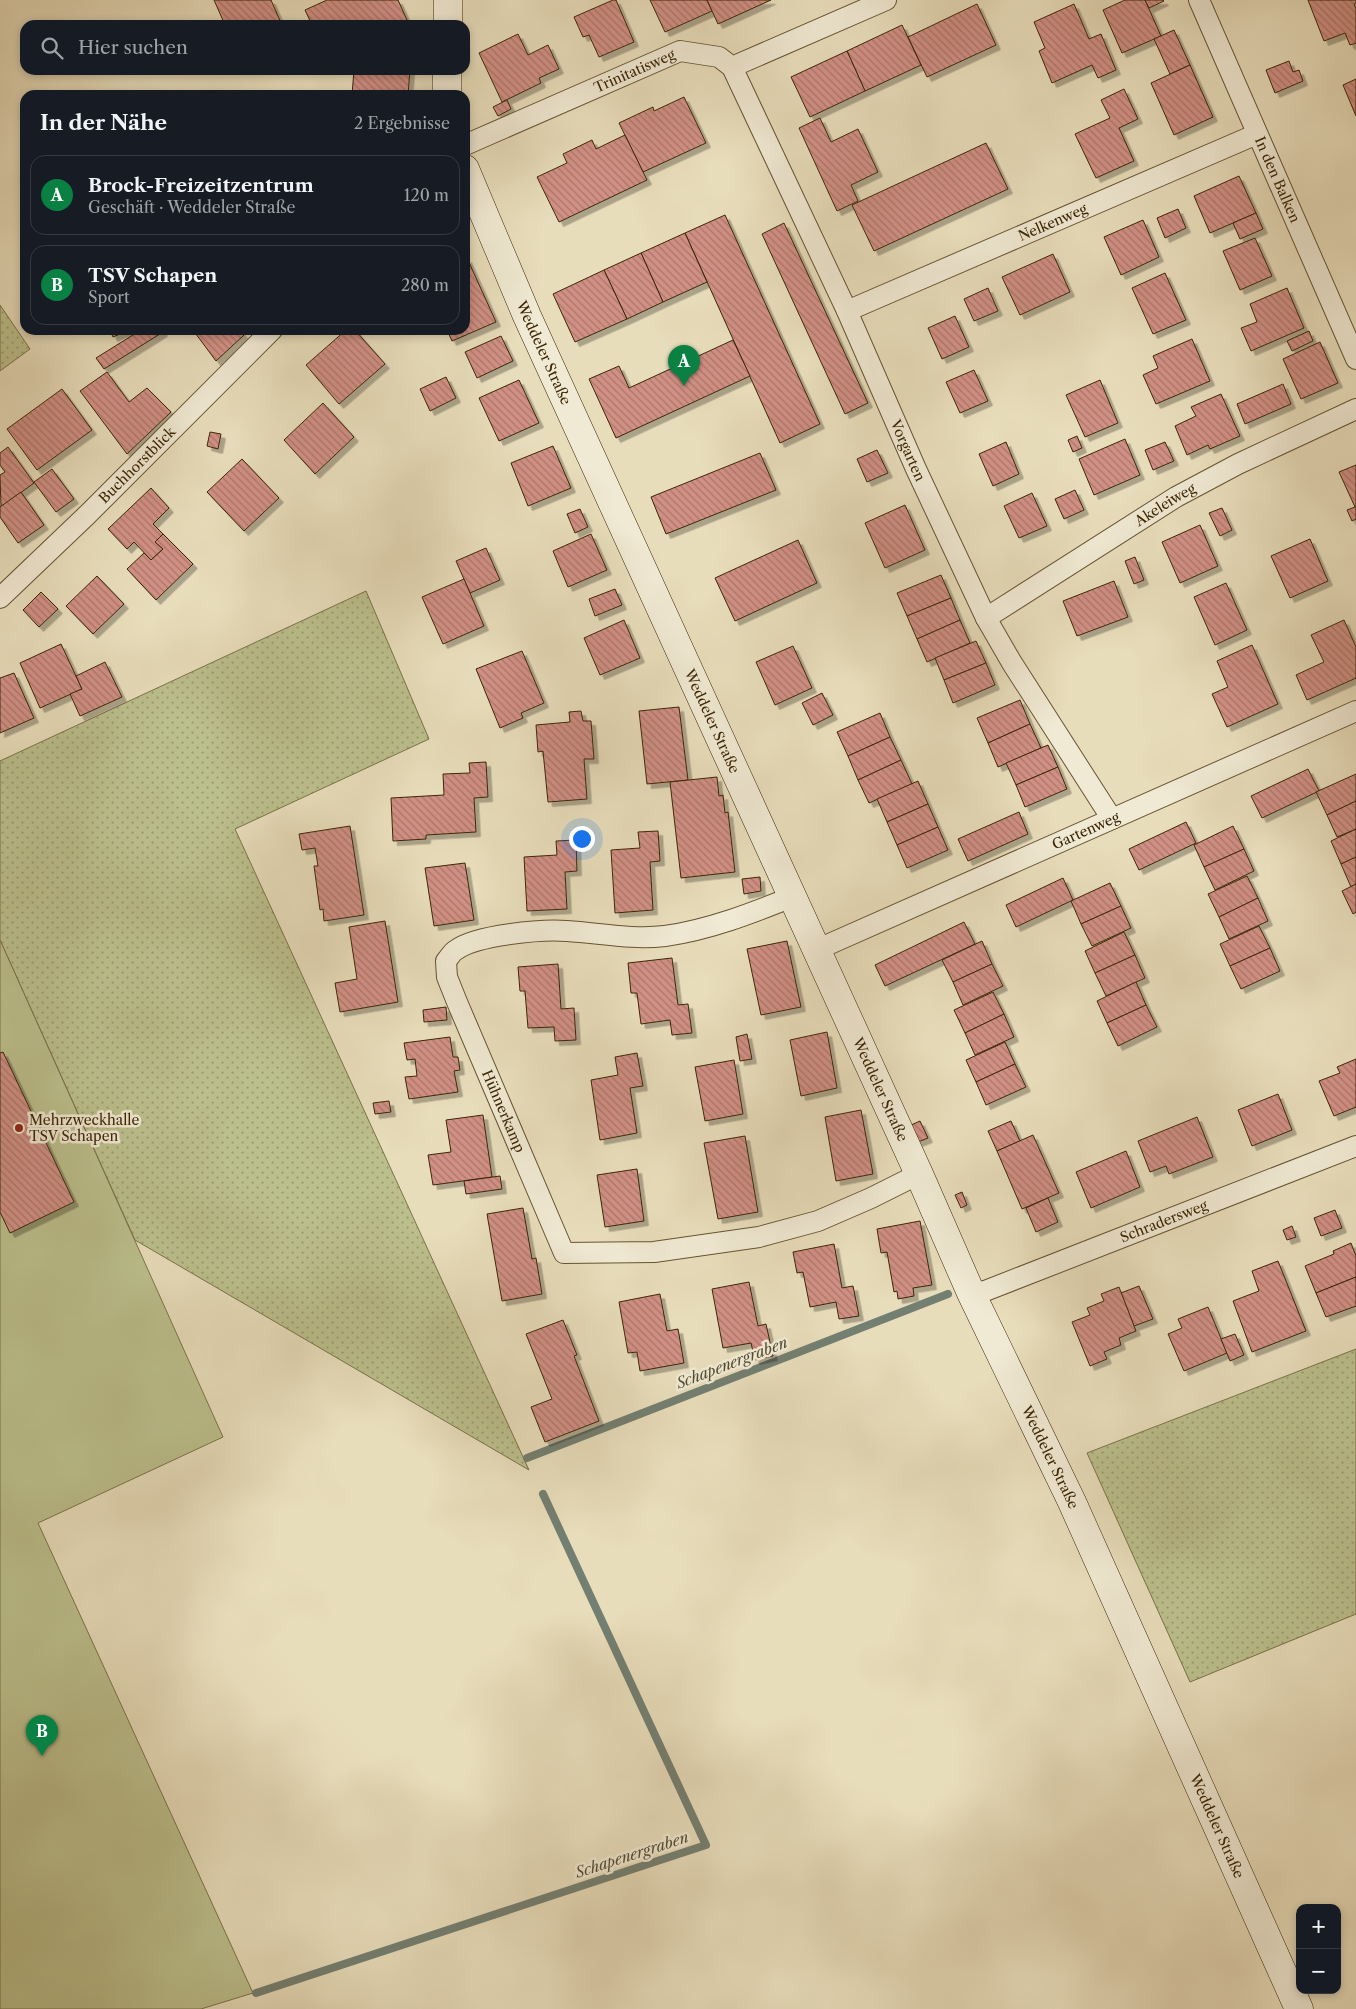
<!DOCTYPE html>
<html lang="de">
<head>
<meta charset="utf-8">
<style>
	:root { --surface:#171b24; --page:#242831; --text:#f1f3f6; --muted:#9ea1a6; --line:#363941; --accent:#0b8043 }
	body { margin:0; font-family:"Libre Caslon Text",serif; background:var(--page); color:var(--text) }
	.controls { position:absolute; right:15px; bottom:15px; display:grid; overflow:hidden; border-radius:10px; box-shadow:0 2px 8px #0003 }
	.controls button { width:45px; height:45px; display:grid; place-items:center; padding:0; border:0; border-bottom:1px solid var(--line); background:var(--surface); color:var(--text); font:25px sans-serif }
	.you { position:absolute; left:581px; top:838px; width:18px; height:18px; margin:-12px; border:4px solid #fff; border-radius:50%; background:#1a73e8; box-shadow:0 0 0 8px #1a73e833 }
	.badge { display:grid; place-items:center; width:32px; height:32px; border-radius:50%; background:var(--accent); color:#fff; font-size:16px; font-weight:700 }
	.pin { position:absolute; translate:-50% -41px; filter:drop-shadow(0 1px 2px #0008) }
	.pin::after { content:''; position:absolute; top:26px; width:18px; height:15px; background:inherit; clip-path:polygon(0 0,100% 0,50% 100%) }
	.list { margin:0; padding:0; list-style:none }
	h2 { display:flex; justify-content:space-between; align-items:center; height:65px; margin:0; padding:0 20px; font-size:21px }
	h2 small { font-size:16px; font-weight:400; color:var(--muted) }
	.list li { display:grid; grid-template-columns:32px 1fr auto; gap:15px; align-items:center; box-sizing:border-box; height:80px; margin:0 10px 10px; padding:0 10px; border:1px solid var(--line); border-radius:15px }
	.list b { display:block; font-size:19px; white-space:nowrap }
	.list p { margin:0; font-size:16px; white-space:nowrap; color:var(--muted) }
	.list em { font-size:16px; font-style:normal; color:var(--muted) }
	.icon { flex:none; width:28px; height:28px; fill:none; stroke:currentColor; stroke-width:2; stroke-linecap:round; stroke-linejoin:round }
	.map { position:relative; flex:none; width:1356px; height:2009px; overflow:hidden }
	.search { position:absolute; background:var(--surface); box-shadow:0 2px 8px #0003; left:20px; top:20px; width:450px; height:55px; display:flex; align-items:center; gap:12px; box-sizing:border-box; padding:0 18px; border-radius:15px; color:var(--muted); font-size:19px }
	.panel { position:absolute; background:var(--surface); box-shadow:0 2px 8px #0003; left:20px; top:90px; width:450px; height:245px; border-radius:15px }
	.map>svg:first-child { display:block }
</style>
</head>
<body>
<div class="map">
<svg width="1356" height="2009" viewBox="0 0 1356 2009">
	<defs>
		<pattern id="grass-dots" width="8" height="8" patternUnits="userSpaceOnUse" patternTransform="scale(1.25)"><rect width="8" height="8" fill="#bbbf8c"/><path d="M2 2h.1M6 6h.1" fill="none" stroke="#999b70" stroke-width="1.8" stroke-linecap="round"/></pattern>
		<pattern id="building-back-hatch" width="6" height="6" patternUnits="userSpaceOnUse" patternTransform="scale(1.25)"><rect width="6" height="6" fill="#d19085"/><path d="M-1 5l2 2M0 0l6 6M5-1l2 2" fill="none" stroke="#ab756b"/></pattern>
		<filter id="shadow"><feDropShadow dx="4.5" dy="4.5" stdDeviation="0" flood-color="#0004"/></filter>
	</defs>
	<rect width="100%" height="100%" fill="#e8ddbb"/>
	<filter id="stains"><feTurbulence type="fractalNoise" baseFrequency=".004" numOctaves="4"/><feColorMatrix values="0 0 0 0 .2 0 0 0 0 .09 0 0 0 0 .02 0 0 0 .5 -.17"/></filter>
	<radialGradient id="worn" r=".72"><stop offset=".6" stop-color="#630" stop-opacity="0"/><stop offset="1" stop-color="#630" stop-opacity=".3"/></radialGradient>
	<g fill="url(#grass-dots)" stroke="#7b7248">
		<polygon points="0,305 30,349 0,371"/>
		<polygon points="366,591 429,739 235,829 529,1470 135,1240 0,940 0,761"/>
		<polygon points="1356,1349 1356,1614 1190,1682 1087,1453"/>
	</g>
	<polygon fill="#bbbf8c" stroke="#7b7248" points="0,940 223,1437 38,1523 253,1993 201,2009 0,2009"/>
	<g fill="none" stroke-linecap="round" stroke-linejoin="round">
		<g stroke="#737f71" stroke-width="8">
			<polyline points="527,1458 948,1294"/>
			<polyline points="256,1993 706,1845 543,1494"/>
		</g>
	</g>
	<g fill="url(#building-back-hatch)" stroke="#3b2605" filter="url(#shadow)">
		<polygon points="214,0 271,0 281,23 278,25 225,25"/>
		<polygon points="327,0 398,0 407,20 395,25 312,25 305,10"/>
		<polygon points="613,0 616,0 634,42 599,57 589,35 583,37 574,17"/>
		<polygon points="650,0 707,0 712,11 665,32"/>
		<polygon points="707,0 771,0 718,24"/>
		<polygon points="1125,0 1145,0 1161,36 1122,53 1103,10"/>
		<polygon points="1145,0 1163,0 1164,1 1149,8"/>
		<polygon points="1308,0 1356,0 1356,3 1354,4 1356,9 1356,43 1350,45 1345,33 1324,41"/>
		<polygon points="977,4 996,45 927,77 908,37"/>
		<polygon points="1074,4 1089,39 1101,34 1116,70 1098,78 1092,65 1052,83 1039,51 1045,48 1034,22"/>
		<polygon points="902,25 921,65 865,91 847,51"/>
		<polygon points="1174,30 1190,65 1170,74 1154,39"/>
		<polygon points="518,34 528,55 548,45 559,69 539,78 541,83 502,102 479,53"/>
		<polygon points="847,51 865,91 810,117 791,77"/>
		<polygon points="1289,61 1293,72 1299,70 1303,81 1275,93 1266,70"/>
		<polygon points="1190,65 1213,117 1174,135 1151,83"/>
		<polygon points="354,70 410,70 408,95 352,95"/>
		<polygon points="1356,79 1356,116 1343,85"/>
		<polygon points="1124,89 1138,119 1119,128 1134,161 1096,178 1075,134 1110,118 1101,100"/>
		<polygon points="684,97 706,143 643,172 619,123 653,107 654,111"/>
		<polygon points="507,100 511,109 498,116 493,107"/>
		<polygon points="820,118 831,142 858,129 878,172 851,185 858,201 837,211 799,128"/>
		<polygon points="625,135 647,180 559,222 537,177 567,163 563,154 592,140 596,149"/>
		<polygon points="986,143 1008,189 874,251 852,205"/>
		<polygon points="1239,176 1256,213 1210,233 1194,196"/>
		<polygon points="1178,209 1186,228 1165,238 1157,218"/>
		<polygon points="1256,213 1263,229 1240,239 1233,223"/>
		<polygon points="725,215 820,424 780,443 685,233"/>
		<polygon points="1143,220 1159,257 1121,275 1104,237"/>
		<polygon points="784,223 868,403 845,414 762,234"/>
		<polygon points="685,233 707,282 663,302 641,253"/>
		<polygon points="1255,238 1272,276 1240,290 1223,251"/>
		<polygon points="641,253 663,302 627,319 604,270"/>
		<polygon points="1053,254 1070,292 1020,315 1002,277"/>
		<polygon points="467,258 496,322 452,341 447,330 465,330 465,259"/>
		<polygon points="604,270 627,319 575,342 553,294"/>
		<polygon points="1165,273 1186,320 1153,334 1132,288"/>
		<polygon points="988,288 998,311 974,321 964,299"/>
		<polygon points="1287,288 1304,328 1251,351 1241,328 1257,322 1250,304"/>
		<polygon points="955,316 969,347 942,359 928,328"/>
		<polygon points="110,330 129,330 113,337"/>
		<polygon points="141,330 162,330 163,332 104,369 96,358"/>
		<polygon points="193,330 240,330 244,335 216,361"/>
		<polygon points="346,330 355,330 385,364 339,404 306,365"/>
		<polygon points="1309,331 1313,341 1292,351 1287,341"/>
		<polygon points="501,336 513,361 477,378 465,352"/>
		<polygon points="1192,339 1210,381 1156,404 1143,375 1158,368 1153,356"/>
		<polygon points="733,340 750,376 616,438 589,379 619,366 629,388"/>
		<polygon points="1320,342 1338,383 1301,399 1283,359"/>
		<polygon points="974,370 988,401 960,413 946,382"/>
		<polygon points="107,372 129,402 147,388 171,412 127,454 80,391"/>
		<polygon points="446,377 456,398 430,411 420,389"/>
		<polygon points="519,380 539,423 499,441 479,398"/>
		<polygon points="1100,380 1118,423 1085,437 1066,395"/>
		<polygon points="1283,384 1291,404 1245,424 1237,404"/>
		<polygon points="62,389 92,430 37,470 7,429"/>
		<polygon points="1221,394 1240,436 1210,449 1208,445 1187,455 1175,426 1196,416 1191,407"/>
		<polygon points="323,403 354,437 315,474 284,440"/>
		<polygon points="210,432 221,434 218,449 207,446"/>
		<polygon points="1077,436 1082,448 1073,452 1068,440"/>
		<polygon points="1125,439 1140,475 1094,495 1079,459"/>
		<polygon points="1006,442 1019,474 993,486 979,454"/>
		<polygon points="1165,442 1174,461 1153,470 1145,450"/>
		<polygon points="553,446 571,488 528,506 511,463"/>
		<polygon points="8,447 34,483 1,507 0,475 5,472 0,465 0,453"/>
		<polygon points="877,450 888,473 867,482 857,459"/>
		<polygon points="760,453 776,490 666,534 651,497"/>
		<polygon points="242,459 279,498 244,531 207,492"/>
		<polygon points="1356,465 1356,507 1355,507 1339,472"/>
		<polygon points="52,469 74,499 56,512 34,482"/>
		<polygon points="151,488 169,508 153,524 163,534 155,542 163,549 151,560 134,542 127,549 108,529"/>
		<polygon points="1075,490 1084,510 1064,519 1055,499"/>
		<polygon points="21,492 44,525 18,543 0,517 0,507"/>
		<polygon points="1032,493 1047,526 1019,538 1004,506"/>
		<polygon points="905,505 925,550 885,568 865,523"/>
		<polygon points="1355,507 1356,507 1356,519 1352,521 1347,510"/>
		<polygon points="1222,508 1232,530 1220,536 1209,513"/>
		<polygon points="580,509 588,527 575,533 567,514"/>
		<polygon points="1200,525 1218,566 1180,583 1162,542"/>
		<polygon points="163,534 193,564 156,600 127,569 144,553 151,560 163,549 155,542"/>
		<polygon points="591,534 607,570 568,587 553,551"/>
		<polygon points="1310,539 1328,581 1290,598 1271,556"/>
		<polygon points="798,540 817,583 735,621 715,578"/>
		<polygon points="486,548 500,580 470,593 456,561"/>
		<polygon points="1135,557 1144,580 1134,584 1125,561"/>
		<polygon points="941,575 951,598 907,616 897,593"/>
		<polygon points="97,576 124,604 93,634 66,606"/>
		<polygon points="464,579 484,626 443,644 422,597"/>
		<polygon points="1114,581 1128,617 1077,636 1063,601"/>
		<polygon points="1226,583 1247,630 1215,645 1194,597"/>
		<polygon points="615,589 622,605 595,616 589,599"/>
		<polygon points="41,592 58,609 39,627 23,610"/>
		<polygon points="951,598 960,620 917,639 907,616"/>
		<polygon points="624,620 640,658 600,675 584,638"/>
		<polygon points="960,620 970,643 927,662 917,639"/>
		<polygon points="1344,620 1356,647 1356,678 1307,700 1296,675 1324,662 1311,635"/>
		<polygon points="976,641 986,663 944,680 935,658"/>
		<polygon points="61,644 82,689 40,708 20,663"/>
		<polygon points="1252,645 1278,704 1227,727 1212,694 1228,687 1217,661"/>
		<polygon points="793,646 812,688 775,705 756,662"/>
		<polygon points="522,651 544,703 521,713 523,718 500,728 476,669"/>
		<polygon points="105,662 122,697 80,716 70,694 82,689 76,676"/>
		<polygon points="986,663 995,685 953,703 944,680"/>
		<polygon points="14,673 34,718 0,733 0,678"/>
		<polygon points="822,693 833,715 813,725 802,703"/>
		<polygon points="1020,700 1030,724 988,743 977,718"/>
		<polygon points="679,707 688,780 647,784 639,711"/>
		<polygon points="581,711 583,721 591,721 594,759 584,759 587,799 548,802 543,751 538,752 536,725 570,722 569,712"/>
		<polygon points="880,713 890,737 848,756 837,732"/>
		<polygon points="1030,724 1041,748 998,767 988,743"/>
		<polygon points="890,737 901,760 858,780 848,756"/>
		<polygon points="1048,745 1058,767 1016,785 1006,763"/>
		<polygon points="901,760 912,784 869,803 858,780"/>
		<polygon points="486,762 488,797 474,798 476,832 426,835 426,839 393,841 391,798 444,795 443,774 470,773 469,763"/>
		<polygon points="1058,767 1067,789 1025,807 1016,785"/>
		<polygon points="1308,769 1319,791 1262,818 1251,796"/>
		<polygon points="1356,774 1356,801 1327,815 1316,792"/>
		<polygon points="717,777 719,796 723,795 725,813 728,812 735,872 681,878 670,782"/>
		<polygon points="918,781 928,804 887,822 877,799"/>
		<polygon points="1356,801 1356,829 1337,837 1327,815"/>
		<polygon points="928,804 938,827 897,845 887,822"/>
		<polygon points="1019,812 1028,834 968,861 958,839"/>
		<polygon points="1186,822 1196,843 1139,870 1129,849"/>
		<polygon points="350,826 364,915 324,921 323,909 320,910 314,866 318,866 315,848 302,850 299,834"/>
		<polygon points="1233,826 1244,849 1204,867 1194,845"/>
		<polygon points="938,827 948,850 907,868 897,845"/>
		<polygon points="1356,829 1356,857 1341,864 1331,841"/>
		<polygon points="658,831 660,861 650,862 653,910 615,913 611,850 640,848 638,832"/>
		<polygon points="576,840 577,871 565,872 567,909 527,911 524,857 557,855 556,841"/>
		<polygon points="1244,849 1254,871 1215,890 1204,867"/>
		<polygon points="1356,857 1356,884 1351,887 1341,864"/>
		<polygon points="465,863 474,920 434,926 425,868"/>
		<polygon points="1247,876 1258,898 1219,917 1208,894"/>
		<polygon points="760,877 761,891 744,894 742,879"/>
		<polygon points="1063,878 1073,900 1016,927 1006,905"/>
		<polygon points="1110,883 1121,906 1081,924 1071,901"/>
		<polygon points="1356,884 1356,912 1353,914 1342,891"/>
		<polygon points="1258,898 1268,921 1229,939 1219,917"/>
		<polygon points="1121,906 1131,928 1092,946 1081,924"/>
		<polygon points="385,921 398,1002 340,1012 335,983 357,979 349,927"/>
		<polygon points="964,922 975,944 885,986 875,965"/>
		<polygon points="1259,926 1270,948 1230,966 1220,944"/>
		<polygon points="1124,932 1135,955 1095,973 1085,951"/>
		<polygon points="787,941 801,1007 761,1015 747,949"/>
		<polygon points="982,941 992,964 953,982 942,960"/>
		<polygon points="1270,948 1280,971 1241,989 1230,966"/>
		<polygon points="1135,955 1145,978 1106,996 1095,973"/>
		<polygon points="672,958 678,1005 688,1004 692,1033 672,1035 670,1020 641,1024 637,993 631,993 628,963"/>
		<polygon points="558,964 561,1009 574,1008 576,1040 555,1041 554,1027 528,1028 525,991 520,991 518,967"/>
		<polygon points="992,964 1003,986 963,1005 953,982"/>
		<polygon points="1136,982 1146,1005 1107,1023 1097,1001"/>
		<polygon points="993,992 1004,1014 965,1033 954,1010"/>
		<polygon points="1146,1005 1157,1027 1118,1046 1107,1023"/>
		<polygon points="446,1007 447,1020 424,1022 423,1010"/>
		<polygon points="1004,1014 1014,1037 975,1055 965,1033"/>
		<polygon points="827,1032 837,1088 801,1096 790,1040"/>
		<polygon points="747,1034 752,1059 740,1061 736,1037"/>
		<polygon points="450,1037 453,1057 458,1057 460,1070 454,1071 458,1092 409,1099 405,1077 417,1076 415,1059 407,1060 404,1043"/>
		<polygon points="1005,1042 1015,1064 976,1082 966,1060"/>
		<polygon points="3,1052 74,1202 10,1233 0,1212 0,1053"/>
		<polygon points="637,1053 643,1086 630,1088 637,1133 600,1140 591,1080 618,1075 615,1057"/>
		<polygon points="1356,1059 1356,1107 1334,1116 1319,1081 1340,1073 1337,1067"/>
		<polygon points="734,1060 743,1114 705,1121 695,1067"/>
		<polygon points="1015,1064 1026,1087 986,1105 976,1082"/>
		<polygon points="1278,1094 1292,1130 1252,1146 1238,1110"/>
		<polygon points="389,1101 391,1112 375,1114 373,1103"/>
		<polygon points="861,1110 873,1174 836,1181 825,1117"/>
		<polygon points="483,1115 492,1177 433,1185 428,1155 451,1152 446,1120"/>
		<polygon points="1197,1117 1213,1157 1169,1174 1166,1166 1150,1172 1138,1141"/>
		<polygon points="920,1121 928,1138 918,1142 911,1125"/>
		<polygon points="1011,1121 1020,1141 997,1151 988,1131"/>
		<polygon points="1033,1135 1059,1193 1022,1209 997,1151"/>
		<polygon points="745,1136 758,1212 718,1219 704,1143"/>
		<polygon points="1126,1151 1140,1187 1091,1208 1076,1172"/>
		<polygon points="637,1169 644,1221 605,1227 597,1175"/>
		<polygon points="500,1176 502,1189 466,1194 464,1181"/>
		<polygon points="962,1192 967,1205 961,1208 955,1195"/>
		<polygon points="1048,1198 1058,1222 1036,1232 1026,1208"/>
		<polygon points="523,1208 532,1259 536,1258 542,1294 502,1301 487,1214"/>
		<polygon points="1335,1210 1342,1228 1321,1236 1314,1218"/>
		<polygon points="920,1221 932,1285 913,1288 914,1296 898,1299 897,1291 894,1292 887,1252 881,1253 877,1229"/>
		<polygon points="1292,1226 1296,1237 1287,1240 1283,1230"/>
		<polygon points="1351,1243 1356,1256 1356,1277 1316,1293 1305,1266 1334,1254 1333,1251"/>
		<polygon points="834,1244 842,1288 853,1286 859,1316 839,1319 836,1302 810,1307 803,1272 797,1273 793,1252"/>
		<polygon points="1278,1261 1306,1331 1252,1352 1233,1301 1259,1291 1252,1271"/>
		<polygon points="1356,1277 1356,1306 1326,1317 1316,1293"/>
		<polygon points="749,1282 758,1326 766,1324 773,1356 755,1360 751,1343 723,1348 712,1289"/>
		<polygon points="1139,1286 1153,1319 1134,1326 1121,1293"/>
		<polygon points="1119,1287 1136,1331 1119,1338 1121,1345 1104,1352 1107,1359 1090,1366 1072,1322 1090,1315 1087,1308 1104,1301 1101,1294"/>
		<polygon points="660,1294 667,1331 678,1329 684,1363 640,1371 637,1352 628,1353 619,1302"/>
		<polygon points="1208,1307 1227,1353 1184,1371 1168,1334 1182,1328 1178,1319"/>
		<polygon points="563,1320 577,1355 574,1356 599,1421 545,1442 531,1407 552,1399 526,1334"/>
		<polygon points="1235,1334 1244,1355 1230,1361 1221,1339"/>
	</g>
	<g fill="none" stroke-linecap="round" stroke-linejoin="round">
		<defs>
			<g id="street">
				<path id="s1" d="M 1199,0 L 1356,359"/>
				<path id="s2" d="M 732,67 L 847,311 L 916,469 L 986,618 L 1012,663 L 1112,819"/>
				<path id="s3" d="M 465,145 L 680,51 L 719,57 L 732,67 L 886,0"/>
				<path id="s4" d="M 847,311 L 1257,134"/>
				<path id="s5" d="M 0,598 L 87,515 L 272,330"/>
				<path id="s6" d="M 986,618 L 1176,497 L 1238,464 L 1356,409"/>
				<path id="s7" d="M 792,897 C 752,913 709,930 665,936 C 632,940 600,933 567,931 C 542,929 476,935 456,950 C 452,952 449,958 446,961 L 447,977 L 457,1002 L 564,1253 L 654,1252 L 759,1237 L 818,1221 L 871,1198 L 919,1174"/>
				<path id="s8" d="M 816,950 L 1356,711"/>
				<path id="s9" d="M 971,1293 L 985,1291 L 1356,1146"/>
			</g>
			<g id="secondary">
				<polyline points="448,25 448,0"/>
				<polyline points="447,70 447,95"/>
				<path id="s10" d="M 465,169 L 527,316 L 919,1174 L 971,1293 L 1072,1502 L 1299,2009"/>
			</g>
		</defs>
		<use href="#street" stroke="#665432" stroke-width="22"/>
		<use href="#secondary" stroke="#3b2605" stroke-width="29"/>
		<use href="#street" stroke="#f0e9d3" stroke-width="20"/>
		<use href="#secondary" stroke="#f0e9d3" stroke-width="28"/>
	</g>
	<circle fill="#8f2418" stroke="#f0e9d3" stroke-width="2" cx="19" cy="1128" r="5"/>
	<g text-anchor="middle" stroke-width="5" stroke-linejoin="round" paint-order="stroke">
		<g font-size="14" fill="#3b2605" stroke="#f0e9d3">
			<text dy="5" stroke="none"><textPath href="#s3" startOffset="185">Trinitatisweg</textPath></text>
			<text dy="5" stroke="none"><textPath href="#s1" startOffset="196">In den Balken</textPath></text>
			<text dy="5" stroke="none"><textPath href="#s4" startOffset="224">Nelkenweg</textPath></text>
			<text dy="5" stroke="none"><textPath href="#s10" startOffset="200">Weddeler Straße</textPath></text>
			<text dy="5" stroke="none"><textPath href="#s2" startOffset="422">Vorgarten</textPath></text>
			<text dy="5" stroke="none"><textPath href="#s5" startOffset="191">Buchhorstblick</textPath></text>
			<text dy="5" stroke="none"><textPath href="#s6" startOffset="212">Akeleiweg</textPath></text>
			<text dy="5" stroke="none"><textPath href="#s10" startOffset="605">Weddeler Straße</textPath></text>
			<text dy="5" stroke="none"><textPath href="#s8" startOffset="295">Gartenweg</textPath></text>
			<text dy="5" stroke="none"><textPath href="#s10" startOffset="1010">Weddeler Straße</textPath></text>
			<text dy="5" stroke="none"><textPath href="#s7" startOffset="522">Hühnerkamp</textPath></text>
			<text dy="5" stroke="none"><textPath href="#s9" startOffset="206">Schradersweg</textPath></text>
			<text dy="5" stroke="none"><textPath href="#s10" startOffset="1415">Weddeler Straße</textPath></text>
			<text dy="5" stroke="none"><textPath href="#s10" startOffset="1820">Weddeler Straße</textPath></text>
		</g>
		<g font-size="14" fill="#3b2605" stroke="#f0e9d3" text-anchor="start">
			<text x="29" y="1125">Mehrzweckhalle<tspan x="29" dy="16">TSV Schapen</tspan></text>
		</g>
		<g font-size="15" font-style="italic" fill="#524b32" stroke="#f0e9d3">
			<text transform="translate(732 1363) rotate(-21)" y="5">Schapenergraben</text>
			<text transform="translate(632 1855) rotate(-18)" y="5">Schapenergraben</text>
		</g>
	</g>
	<rect width="100%" height="100%" filter="url(#stains)"/>
	<rect width="100%" height="100%" fill="url(#worn)"/>
</svg>
<div class="controls">
<button>+</button>
<button>−</button>
</div>
<div class="you"></div>
<div class="pin badge" style="left:684px;top:386px">A</div>
<div class="pin badge" style="left:42px;top:1756px">B</div>
<div class="search"><svg class="icon" aria-label="search" viewBox="0 0 24 24"><circle cx="10" cy="10" r="6"/><path d="M15 15l6 6"/></svg>Hier suchen</div>
<section class="panel">
<h2>In der Nähe<small>2 Ergebnisse</small></h2>
<ul class="list">
<li><span class="badge">A</span><div><b>Brock-Freizeitzentrum</b><p>Geschäft · Weddeler Straße</p></div><em>120 m</em></li>
<li><span class="badge">B</span><div><b>TSV Schapen</b><p>Sport</p></div><em>280 m</em></li>
</ul>
</section>
</div>
</body>
</html>
